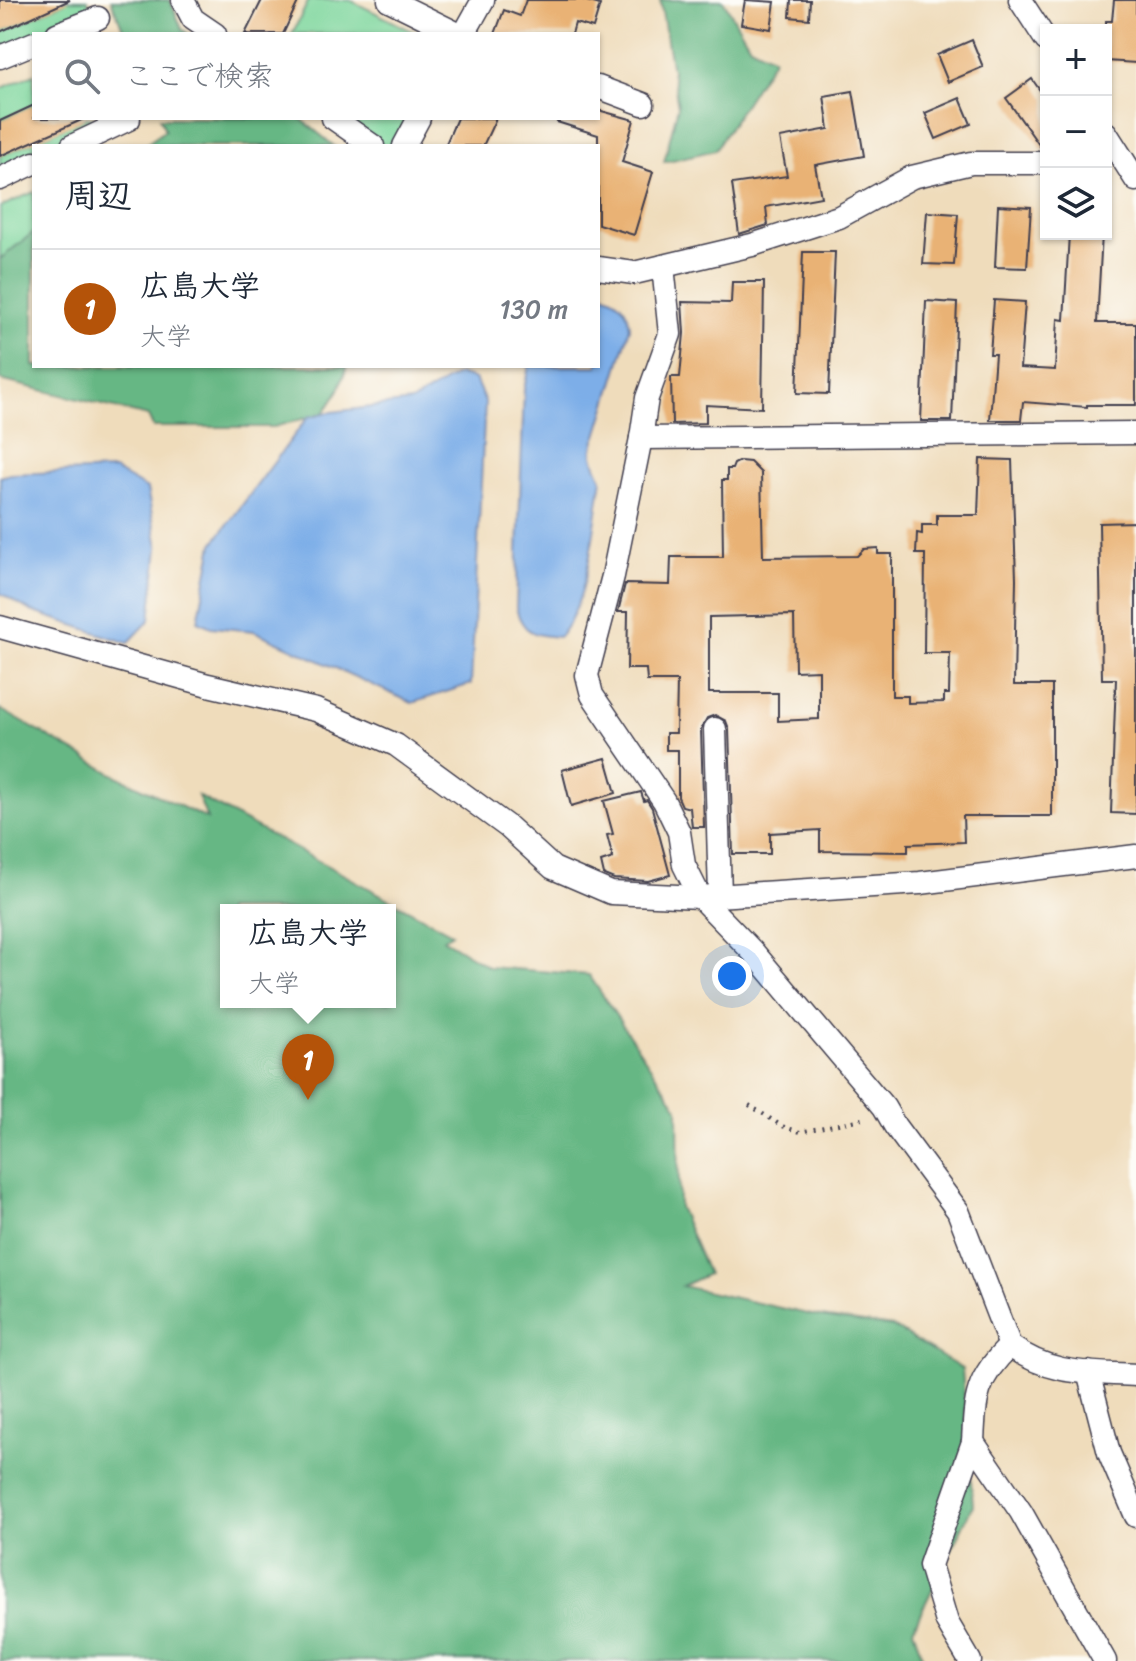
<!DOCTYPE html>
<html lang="ja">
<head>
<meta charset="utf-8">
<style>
	:root { --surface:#fff; --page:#f6f6f7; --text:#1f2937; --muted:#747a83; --line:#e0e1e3; --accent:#b45309 }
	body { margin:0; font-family:Sriracha,"Klee One",sans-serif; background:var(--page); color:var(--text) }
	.controls { position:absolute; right:24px; top:24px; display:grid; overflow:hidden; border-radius:0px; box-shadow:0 2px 6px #0004 }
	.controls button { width:72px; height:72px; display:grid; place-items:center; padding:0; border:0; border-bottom:2px solid var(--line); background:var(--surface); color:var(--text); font:40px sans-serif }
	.you { position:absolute; left:732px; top:976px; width:28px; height:28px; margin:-20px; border:6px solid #fff; border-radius:50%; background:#1a73e8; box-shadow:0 0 0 12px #1a73e833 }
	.badge { display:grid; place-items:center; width:52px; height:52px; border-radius:50%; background:var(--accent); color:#fff; font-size:26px; font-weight:700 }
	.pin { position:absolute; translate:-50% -66px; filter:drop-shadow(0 2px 4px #0008) }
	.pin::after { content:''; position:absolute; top:42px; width:28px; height:24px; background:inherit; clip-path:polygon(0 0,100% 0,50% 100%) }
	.popup { position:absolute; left:220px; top:904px; width:176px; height:104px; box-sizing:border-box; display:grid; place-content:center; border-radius:0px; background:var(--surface); filter:drop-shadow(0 2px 6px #0005); font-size:26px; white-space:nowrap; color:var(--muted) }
	.popup b { font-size:30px; color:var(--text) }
	.popup::after { content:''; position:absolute; left:50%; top:100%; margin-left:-16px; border:16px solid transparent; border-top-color:var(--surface) }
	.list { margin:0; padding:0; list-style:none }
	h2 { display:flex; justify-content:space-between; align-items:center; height:104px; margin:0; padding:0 32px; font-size:34px }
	h2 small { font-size:26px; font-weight:400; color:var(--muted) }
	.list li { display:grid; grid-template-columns:52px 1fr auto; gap:24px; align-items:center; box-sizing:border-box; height:120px; padding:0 32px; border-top:2px solid var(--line) }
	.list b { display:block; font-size:30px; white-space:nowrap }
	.list p { margin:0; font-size:26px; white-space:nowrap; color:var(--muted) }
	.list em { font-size:26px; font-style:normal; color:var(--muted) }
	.icon { flex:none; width:44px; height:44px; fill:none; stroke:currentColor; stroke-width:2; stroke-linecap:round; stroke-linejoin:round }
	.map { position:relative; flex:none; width:1136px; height:1661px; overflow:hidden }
	.search { position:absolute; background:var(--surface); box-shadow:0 2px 6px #0004; left:32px; top:32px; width:568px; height:88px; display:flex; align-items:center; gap:20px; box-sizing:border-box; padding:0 28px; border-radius:0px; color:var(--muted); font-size:30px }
	.panel { position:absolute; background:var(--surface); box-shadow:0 2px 6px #0004; left:32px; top:144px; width:568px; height:224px; border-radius:0px }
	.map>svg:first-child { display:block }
</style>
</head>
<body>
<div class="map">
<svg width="1136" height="1661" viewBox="0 0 1136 1661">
	<rect width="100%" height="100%" fill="#fdfcf7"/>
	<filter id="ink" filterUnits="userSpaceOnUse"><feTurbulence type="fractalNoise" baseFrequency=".0125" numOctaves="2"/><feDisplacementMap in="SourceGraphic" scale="16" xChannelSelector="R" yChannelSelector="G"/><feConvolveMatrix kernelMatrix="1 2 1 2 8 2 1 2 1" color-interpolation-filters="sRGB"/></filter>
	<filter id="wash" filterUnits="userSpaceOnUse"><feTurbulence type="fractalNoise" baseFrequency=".006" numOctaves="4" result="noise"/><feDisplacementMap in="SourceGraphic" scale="32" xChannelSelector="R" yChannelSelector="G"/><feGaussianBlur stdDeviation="1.8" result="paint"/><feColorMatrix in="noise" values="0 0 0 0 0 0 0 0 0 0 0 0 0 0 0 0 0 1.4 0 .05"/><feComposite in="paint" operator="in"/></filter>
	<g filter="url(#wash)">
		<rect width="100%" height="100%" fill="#efdcbb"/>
		<g fill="#7dd69c" stroke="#507c6c" stroke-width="2">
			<polygon points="65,0 87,0 92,11 0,48 0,32 65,2"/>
			<polygon points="309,0 350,0 418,34 292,34"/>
			<polygon points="34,74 34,105 0,121 0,89"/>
			<polygon points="86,118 114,118 49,146 34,146 34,152 0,167 0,156"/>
			<polygon points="341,118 412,118 396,146 378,146"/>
			<polygon points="34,192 34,232 0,259 0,207"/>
		</g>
		<g fill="#66b784" stroke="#446c60" stroke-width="2" fill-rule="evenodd">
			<polygon points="111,0 170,0 182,29 189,34 125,34"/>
			<polygon points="660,0 723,0 750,46 774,58 715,150 664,162 678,106"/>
			<polygon points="160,118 300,118 334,146 144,146 165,130"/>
			<polygon points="34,232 34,366 347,366 339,390 324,413 274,427 153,427 148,416 0,380 0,259"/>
			<path d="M 0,709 L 113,774 L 207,819 L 198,796 L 452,933 L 443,939 L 489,967 L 589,975 L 678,1108 L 679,1207 L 708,1274 L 682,1286 L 821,1317 L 893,1327 L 962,1369 L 973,1505 L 913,1629 L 924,1661 L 0,1661 ZM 226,910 L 390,910 L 390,1002 L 226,1002 Z"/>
		</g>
		<g fill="#7daee8" stroke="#506892" stroke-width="2">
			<path d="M 598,292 C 617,297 629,307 630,328 L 597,436 C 588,452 595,464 602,479 C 594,525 589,603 559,637 C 534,635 523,634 516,608 L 524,389 L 529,366 L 598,366 Z"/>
			<polygon points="458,374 475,379 485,402 471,684 412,703 254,631 211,627 198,621 213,544 308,417 324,413 411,402"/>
			<polygon points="114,470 147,489 158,547 150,620 128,643 31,611 0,593 0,477 10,474"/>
		</g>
		<g id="blocks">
			<g fill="#e9b274" fill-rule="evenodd">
				<polygon points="0,0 70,0 0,32"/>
				<polygon points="262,0 299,0 283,34 245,34"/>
				<polygon points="526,0 583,0 600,5 593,28 575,23 572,34 495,34 504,10 520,16"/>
				<polygon points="745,0 775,2 771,29 741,24"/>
				<polygon points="791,0 810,0 809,19 790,17"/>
				<polygon points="1114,0 1136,0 1136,63 1106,61 1106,21 1112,21"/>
				<polygon points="972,40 983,67 948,82 937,55"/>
				<polygon points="1032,79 1046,99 1046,149 1042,149 1006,98"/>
				<polygon points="853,91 864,156 815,165 821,197 766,207 768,225 739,234 732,184 787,176 780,138 829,129 824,96"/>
				<polygon points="960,98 971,124 936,139 925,113"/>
				<polygon points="34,105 34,118 86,118 0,156 0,121"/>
				<polygon points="598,110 634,120 622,162 653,172 634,235 598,224 598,135 557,122 558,118 598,118"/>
				<polygon points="457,118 496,118 483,146 445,146"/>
				<polygon points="998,205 1031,207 1027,268 995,267"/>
				<polygon points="927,212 958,214 954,265 923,264"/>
				<polygon points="1069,234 1102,234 1097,323 1136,323 1136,405 1087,405 1087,407 1023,402 1021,420 990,420 995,354 990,354 994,300 1025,302 1020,368 1055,370 1058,319 1064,320"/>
				<polygon points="803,252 835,252 829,394 797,393"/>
				<polygon points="732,282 764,282 762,408 706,405 706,423 672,424 671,377 680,377 684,333 682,302 731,303"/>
				<polygon points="926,301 957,303 952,421 921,421"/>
				<path d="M 980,459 L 1012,460 L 1016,579 L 1014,685 L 1052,685 L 1052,816 L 963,816 L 964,842 L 908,844 L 908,852 L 820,851 L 820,830 L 770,833 L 770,854 L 733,854 L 729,729 L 726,721 L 715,715 L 707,718 L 701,729 L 704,827 L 692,827 L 690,808 L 682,806 L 678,797 L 678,750 L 666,750 L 666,733 L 676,733 L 677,681 L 647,681 L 646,669 L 627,669 L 628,612 L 618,612 L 625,584 L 670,585 L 671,557 L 723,557 L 722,480 L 727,480 L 727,469 L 732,469 L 734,464 L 740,461 L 750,462 L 761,473 L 763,557 L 857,556 L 864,549 L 878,548 L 878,554 L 892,554 L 892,696 L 908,696 L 908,703 L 944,702 L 944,694 L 949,694 L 950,653 L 924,653 L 925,554 L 916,554 L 917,533 L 922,534 L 922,525 L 937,525 L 937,515 L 978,515 ZM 794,615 L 795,671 L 819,670 L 819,719 L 778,721 L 778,693 L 709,693 L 709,617 Z"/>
				<polygon points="1136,522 1136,814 1111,813 1116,679 1102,679 1099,523"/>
				<polygon points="606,758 616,793 571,806 562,770"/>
				<polygon points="641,792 644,801 647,800 652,808 670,875 648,881 614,879 604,875 601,862 613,858 607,835 613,834 604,801"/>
			</g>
		</g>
	</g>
	<g filter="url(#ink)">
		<use href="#blocks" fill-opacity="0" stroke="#413e4e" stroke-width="2"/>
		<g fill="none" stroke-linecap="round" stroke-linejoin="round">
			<defs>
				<g id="minor">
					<polyline points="183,0 193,19 215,34"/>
					<polyline points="389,0 458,34"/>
					<polyline points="1020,0 1046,40"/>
					<polyline points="57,34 98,18"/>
					<polyline points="464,34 483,0"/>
					<polyline points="0,57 34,43"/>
					<polyline points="598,87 643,104"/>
					<polyline points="333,118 373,146"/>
					<polyline points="1106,133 1136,180"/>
					<polyline points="72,146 129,119"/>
					<polyline points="404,146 419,118"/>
					<polyline points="0,179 34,163"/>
					<polyline points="663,266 670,334 647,398 641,438 1136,433"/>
					<polyline points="598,268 634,273 752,245 839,217 912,177 971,163 1046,163"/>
					<path d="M 641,438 L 613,576 L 587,675 L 592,695 L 664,801 L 679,832 L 684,865 L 700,897 L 755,954 L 884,1107 L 895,1126 L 958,1211 L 1010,1346 C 1052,1376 1087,1372 1136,1375"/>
					<polyline points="0,627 208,685 316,710 396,745 508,827 553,868 611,893 700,897 920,883 1136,856"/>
					<polyline points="715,729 720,895"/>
					<polyline points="1088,1372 1109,1453 1136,1516"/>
					<path d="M 973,1442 C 975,1399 976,1377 1010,1346"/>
					<polyline points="970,1661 947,1622 930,1565 973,1442 1021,1512 1105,1661"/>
				</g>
			</defs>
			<use href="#minor" stroke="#413e4e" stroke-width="25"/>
			<polyline stroke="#413e4e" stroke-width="4" stroke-dasharray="2 6" stroke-linecap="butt" points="749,1105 782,1126 800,1132 867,1118"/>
			<use href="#minor" stroke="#fff" stroke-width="22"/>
		</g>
	</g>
</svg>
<div class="controls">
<button>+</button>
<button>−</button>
<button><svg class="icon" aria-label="layers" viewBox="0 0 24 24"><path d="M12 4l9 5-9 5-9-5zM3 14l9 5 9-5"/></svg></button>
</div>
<div class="you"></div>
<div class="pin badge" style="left:308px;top:1100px">1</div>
<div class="popup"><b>広島大学</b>大学</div>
<div class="search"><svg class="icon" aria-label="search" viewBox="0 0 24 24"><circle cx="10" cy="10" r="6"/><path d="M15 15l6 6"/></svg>ここで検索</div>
<section class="panel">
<h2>周辺<small></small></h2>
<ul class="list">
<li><span class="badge">1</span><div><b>広島大学</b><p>大学</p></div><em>130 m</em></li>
</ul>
</section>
</div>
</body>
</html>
